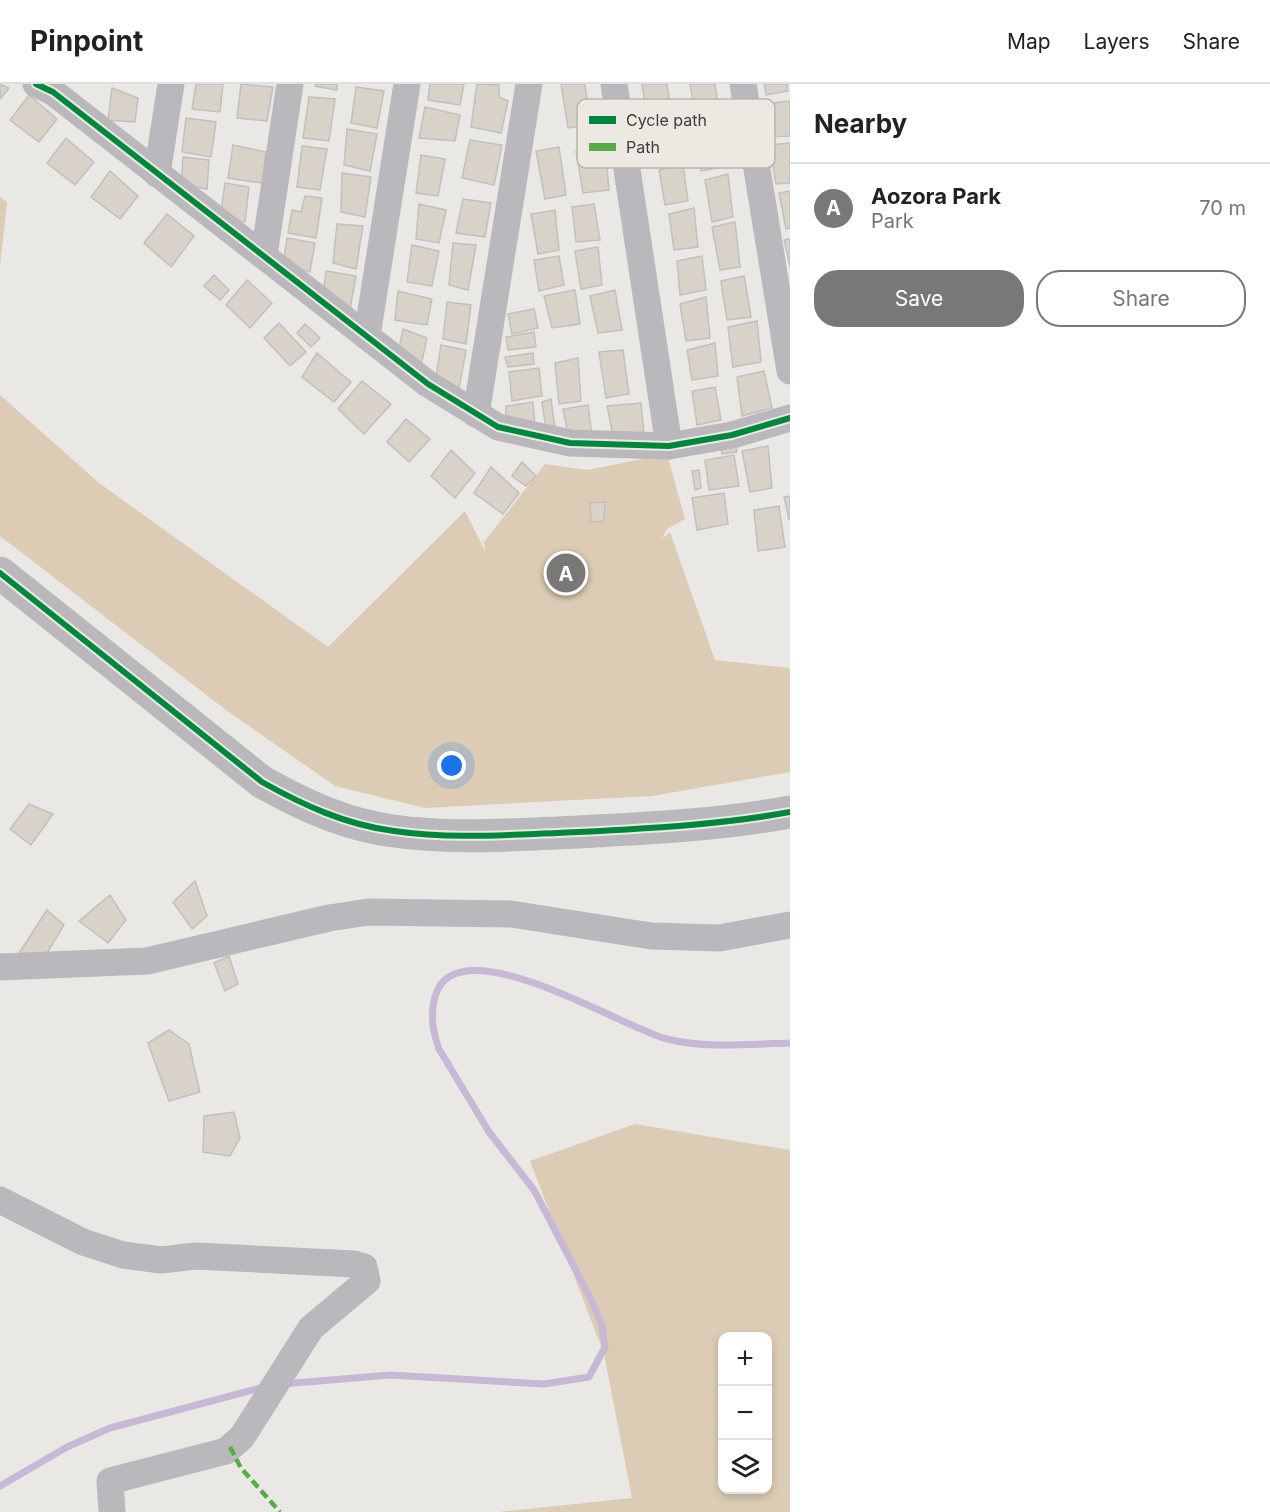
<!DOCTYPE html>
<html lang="en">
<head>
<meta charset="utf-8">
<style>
	:root { --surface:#fff; --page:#f6f6f6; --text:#222; --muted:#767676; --line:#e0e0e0; --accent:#7a7876 }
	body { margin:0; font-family:Inter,sans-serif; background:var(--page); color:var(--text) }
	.controls { position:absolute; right:18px; bottom:18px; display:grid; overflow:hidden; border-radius:12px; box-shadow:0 3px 9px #0003 }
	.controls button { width:54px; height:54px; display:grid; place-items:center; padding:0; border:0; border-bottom:2px solid var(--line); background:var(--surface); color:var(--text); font:30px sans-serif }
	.you { position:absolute; left:452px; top:682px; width:21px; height:21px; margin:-15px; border:4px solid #fff; border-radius:50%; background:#1a73e8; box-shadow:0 0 0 9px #1a73e833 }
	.badge { display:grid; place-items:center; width:39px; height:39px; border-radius:50%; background:var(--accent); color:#fff; font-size:20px; font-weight:700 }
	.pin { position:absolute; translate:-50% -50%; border:3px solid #fff; box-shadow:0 2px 6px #0006 }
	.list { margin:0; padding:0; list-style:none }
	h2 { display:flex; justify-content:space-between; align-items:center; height:78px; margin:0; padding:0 24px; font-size:26px }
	h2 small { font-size:20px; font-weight:400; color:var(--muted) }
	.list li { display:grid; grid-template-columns:39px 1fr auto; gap:18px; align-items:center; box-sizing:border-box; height:90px; padding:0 24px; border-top:2px solid var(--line) }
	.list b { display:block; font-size:22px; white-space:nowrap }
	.list p { margin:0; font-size:20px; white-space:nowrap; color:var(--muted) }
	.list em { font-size:20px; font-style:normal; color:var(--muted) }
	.actions { display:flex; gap:12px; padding:18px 24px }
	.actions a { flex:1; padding:14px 0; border:2px solid var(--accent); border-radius:24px; text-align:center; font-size:21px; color:var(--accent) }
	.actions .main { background:var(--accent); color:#fff }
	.icon { flex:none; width:33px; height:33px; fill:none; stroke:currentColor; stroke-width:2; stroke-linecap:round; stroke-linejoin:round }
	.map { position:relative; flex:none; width:790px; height:1428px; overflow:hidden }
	header { display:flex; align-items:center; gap:36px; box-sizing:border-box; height:84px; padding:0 30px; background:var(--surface); border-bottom:2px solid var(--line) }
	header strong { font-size:28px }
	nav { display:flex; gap:33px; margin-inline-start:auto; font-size:21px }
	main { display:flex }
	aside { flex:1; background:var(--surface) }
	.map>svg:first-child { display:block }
</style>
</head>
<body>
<header>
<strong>Pinpoint</strong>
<nav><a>Map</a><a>Layers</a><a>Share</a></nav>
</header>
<main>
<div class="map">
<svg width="790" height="1428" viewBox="0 0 790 1428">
	<rect width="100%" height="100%" fill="#eae8e5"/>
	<g fill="#dcccb5" fill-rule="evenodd">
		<polygon points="0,113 7,118 0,183"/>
		<polygon points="0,311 99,399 328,563 465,427 485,467 484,458 545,380 587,386 667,370 685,435 667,445 662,455 670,448 715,576 790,584 790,688 652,712 425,724 335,702 226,626 0,452"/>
		<path d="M 635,1040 L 790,1066 L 790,1428 L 498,1428 L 632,1414 L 604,1270 L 530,1077 ZM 722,1252 L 768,1252 L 768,1406 L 722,1406 Z"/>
	</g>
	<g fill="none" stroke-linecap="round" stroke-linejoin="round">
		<g stroke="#c7b8d6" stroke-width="7">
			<path d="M 283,1300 L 390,1291 L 544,1300 L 589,1293 L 605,1263 L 602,1242 L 593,1219 L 534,1106 L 489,1048 L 439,965 C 432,946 429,927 437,907 C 464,844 625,945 667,955 C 707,965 750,960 790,959"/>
			<polyline points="0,1402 67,1363 110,1344 264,1303"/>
		</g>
	</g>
	<g fill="#d8d2c8" stroke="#c1c0be" stroke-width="1.5">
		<polygon points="0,0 9,4 0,15"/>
		<polygon points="196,0 223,0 220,28 192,25"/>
		<polygon points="241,0 273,3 267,37 237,34"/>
		<polygon points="315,0 337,0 337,6 315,2"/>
		<polygon points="430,0 464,0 460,21 428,16"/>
		<polygon points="477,0 499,1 499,13 508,17 501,49 471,43"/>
		<polygon points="561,0 585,0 590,41 568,44"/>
		<polygon points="642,0 667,0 671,28 647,33"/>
		<polygon points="690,0 715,0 719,30 696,35"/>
		<polygon points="764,0 787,0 788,7 766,11"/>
		<polygon points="356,3 384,7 377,44 351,39"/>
		<polygon points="112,4 138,14 135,38 108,36"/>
		<polygon points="29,11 57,35 39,58 10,36"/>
		<polygon points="309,13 335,15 329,57 303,54"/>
		<polygon points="790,17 790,52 769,53 764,20"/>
		<polygon points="425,23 460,31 455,57 419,54"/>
		<polygon points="186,34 216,38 211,73 182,68"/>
		<polygon points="718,36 725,83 701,87 694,41"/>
		<polygon points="347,45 377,50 370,87 344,81"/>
		<polygon points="66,54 94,78 75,101 47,79"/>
		<polygon points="470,56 502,61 494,101 462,94"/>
		<polygon points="790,59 790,99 776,100 770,61"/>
		<polygon points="233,61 266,68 262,99 228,94"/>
		<polygon points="302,62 327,65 320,106 297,103"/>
		<polygon points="605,62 609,106 583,109 576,67"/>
		<polygon points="559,63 566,111 545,115 536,67"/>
		<polygon points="421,71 445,75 438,112 416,109"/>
		<polygon points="183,73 209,76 207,105 181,100"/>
		<polygon points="683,81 688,117 665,121 659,86"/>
		<polygon points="110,87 138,112 120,135 91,113"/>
		<polygon points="342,89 371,93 365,133 341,128"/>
		<polygon points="728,90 733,133 712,138 705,96"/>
		<polygon points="225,99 249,103 245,138 220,134"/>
		<polygon points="790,107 790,144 786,145 779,109"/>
		<polygon points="305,112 322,114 316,154 288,149 292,126 301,128"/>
		<polygon points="463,115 491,119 485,153 456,149"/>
		<polygon points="419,120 446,126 439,159 416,155"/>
		<polygon points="594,120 600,156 576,158 572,123"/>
		<polygon points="694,124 698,163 674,166 669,130"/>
		<polygon points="555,126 559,166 538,170 531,130"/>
		<polygon points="167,130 194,152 171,183 144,159"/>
		<polygon points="735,138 740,183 720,186 712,143"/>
		<polygon points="337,140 363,142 356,185 333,179"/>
		<polygon points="287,154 315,159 310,188 283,180"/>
		<polygon points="790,155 790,182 784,156"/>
		<polygon points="453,159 476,161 468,206 449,201"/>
		<polygon points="412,161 439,167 432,202 407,198"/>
		<polygon points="598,163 602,201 581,205 575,167"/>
		<polygon points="559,172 564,201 539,207 534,176"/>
		<polygon points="702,172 706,206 680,211 677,177"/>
		<polygon points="326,187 356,192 350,225 323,211"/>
		<polygon points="214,191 229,206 220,216 204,202"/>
		<polygon points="744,192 751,233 727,236 721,197"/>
		<polygon points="247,196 272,219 250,244 226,221"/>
		<polygon points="575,206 580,240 552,244 544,212"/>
		<polygon points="615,206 622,246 598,249 590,212"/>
		<polygon points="398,207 432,215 427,241 395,236"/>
		<polygon points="706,213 710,254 686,257 680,220"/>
		<polygon points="447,218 471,221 466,260 443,255"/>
		<polygon points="534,225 538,244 512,250 508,230"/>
		<polygon points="757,237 761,278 733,283 728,243"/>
		<polygon points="279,239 306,268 290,282 264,254"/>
		<polygon points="305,240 320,254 311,263 297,249"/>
		<polygon points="403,245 427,254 420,286 398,269"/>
		<polygon points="534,248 536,263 508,266 506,253"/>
		<polygon points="715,259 718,292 692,296 687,266"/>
		<polygon points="441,261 466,266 459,304 435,299"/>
		<polygon points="623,266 629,310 606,314 599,268"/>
		<polygon points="317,269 351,298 334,318 302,293"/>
		<polygon points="533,269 534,280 508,283 505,273"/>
		<polygon points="578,274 581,317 559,320 555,279"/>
		<polygon points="539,284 542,312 512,317 509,288"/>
		<polygon points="764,287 772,324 742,332 737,293"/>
		<polygon points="362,297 391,320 364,350 338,325"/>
		<polygon points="715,303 721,336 697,341 692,307"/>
		<polygon points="551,315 556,352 547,352 542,318"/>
		<polygon points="533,318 535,342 506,341 506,322"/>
		<polygon points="641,319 644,351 613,352 607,322"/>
		<polygon points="588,321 592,352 569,355 563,325"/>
		<polygon points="406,335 430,355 409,378 387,358"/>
		<polygon points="736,360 737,368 722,370 721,362"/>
		<polygon points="768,362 772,404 750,408 742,367"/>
		<polygon points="451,366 475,389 455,414 431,392"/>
		<polygon points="734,371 739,402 709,406 705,376"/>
		<polygon points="522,378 536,392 526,402 512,392"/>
		<polygon points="491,383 519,409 503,430 474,409"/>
		<polygon points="699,386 701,404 695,406 692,387"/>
		<polygon points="724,409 728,440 697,446 692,414"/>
		<polygon points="790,412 790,435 789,435 784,413"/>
		<polygon points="605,418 604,437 591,438 590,419"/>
		<polygon points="779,422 785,463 758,467 754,426"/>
		<polygon points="29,720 53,730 31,761 10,745"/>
		<polygon points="195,797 207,832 192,845 173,818"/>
		<polygon points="110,811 126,836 108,859 79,837"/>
		<polygon points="47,826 64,841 44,874 18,871"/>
		<polygon points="229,872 238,900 225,907 214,879"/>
		<polygon points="169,946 189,960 200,1008 169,1017 148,959"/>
		<polygon points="234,1028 240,1054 230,1072 203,1068 204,1032"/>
	</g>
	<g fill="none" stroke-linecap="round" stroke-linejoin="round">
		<g stroke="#bbb8bd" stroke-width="27">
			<polyline points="36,0 53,8 428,300 498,343 570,359 669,362 732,351 790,334"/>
			<polyline points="614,0 669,362"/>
			<polyline points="743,0 790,287"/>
			<polyline points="157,90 171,0"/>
			<polyline points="264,171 290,0"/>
			<polyline points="367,252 407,0"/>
			<polyline points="476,330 529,0"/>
			<polyline points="0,883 147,877 329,834 368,828 511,830 651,852 719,854 790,841"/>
			<polyline points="0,1116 83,1158 123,1171 161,1176 196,1172 354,1180 364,1183 367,1197 311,1244 242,1353 226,1367 110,1397 112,1428"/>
		</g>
		<path stroke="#bbb8bd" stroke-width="33" d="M 0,489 L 262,698 C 303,721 346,741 394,747 C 448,755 504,751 558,749 C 635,745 714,742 790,728"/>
		<polyline stroke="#55ac46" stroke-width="4.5" stroke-dasharray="9 4.5" stroke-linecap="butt" points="230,1363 241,1384 280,1428"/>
		<defs>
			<g id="cycleway">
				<polyline points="36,0 53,8 428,300 498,343 570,359 669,362 732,351 790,334"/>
				<path d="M 0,489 L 262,698 C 303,721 346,741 394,747 C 448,755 504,751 558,749 C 635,745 714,742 790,728"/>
			</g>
		</defs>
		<use href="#cycleway" stroke="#ece9e3" stroke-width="10"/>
		<use href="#cycleway" stroke="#00873e" stroke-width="6"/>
	</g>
	<rect x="577" y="15" width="198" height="69" rx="9" fill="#ece9e3" stroke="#b8b5b0" stroke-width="1.5"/>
	<rect x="589" y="32" width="27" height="8" fill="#00873e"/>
	<rect x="589" y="59" width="27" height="8" fill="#55ac46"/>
	<g font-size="16" fill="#3e3c3a">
		<text x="626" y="42">Cycle path</text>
		<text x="626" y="69">Path</text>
	</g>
</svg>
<div class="controls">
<button>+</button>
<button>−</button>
<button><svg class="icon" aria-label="layers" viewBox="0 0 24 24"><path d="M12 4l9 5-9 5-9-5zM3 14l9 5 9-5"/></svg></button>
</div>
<div class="you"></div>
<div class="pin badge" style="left:566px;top:489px">A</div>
</div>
<aside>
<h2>Nearby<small></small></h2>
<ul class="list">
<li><span class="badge">A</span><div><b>Aozora Park</b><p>Park</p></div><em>70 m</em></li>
</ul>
<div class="actions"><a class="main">Save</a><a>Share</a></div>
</aside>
</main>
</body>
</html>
